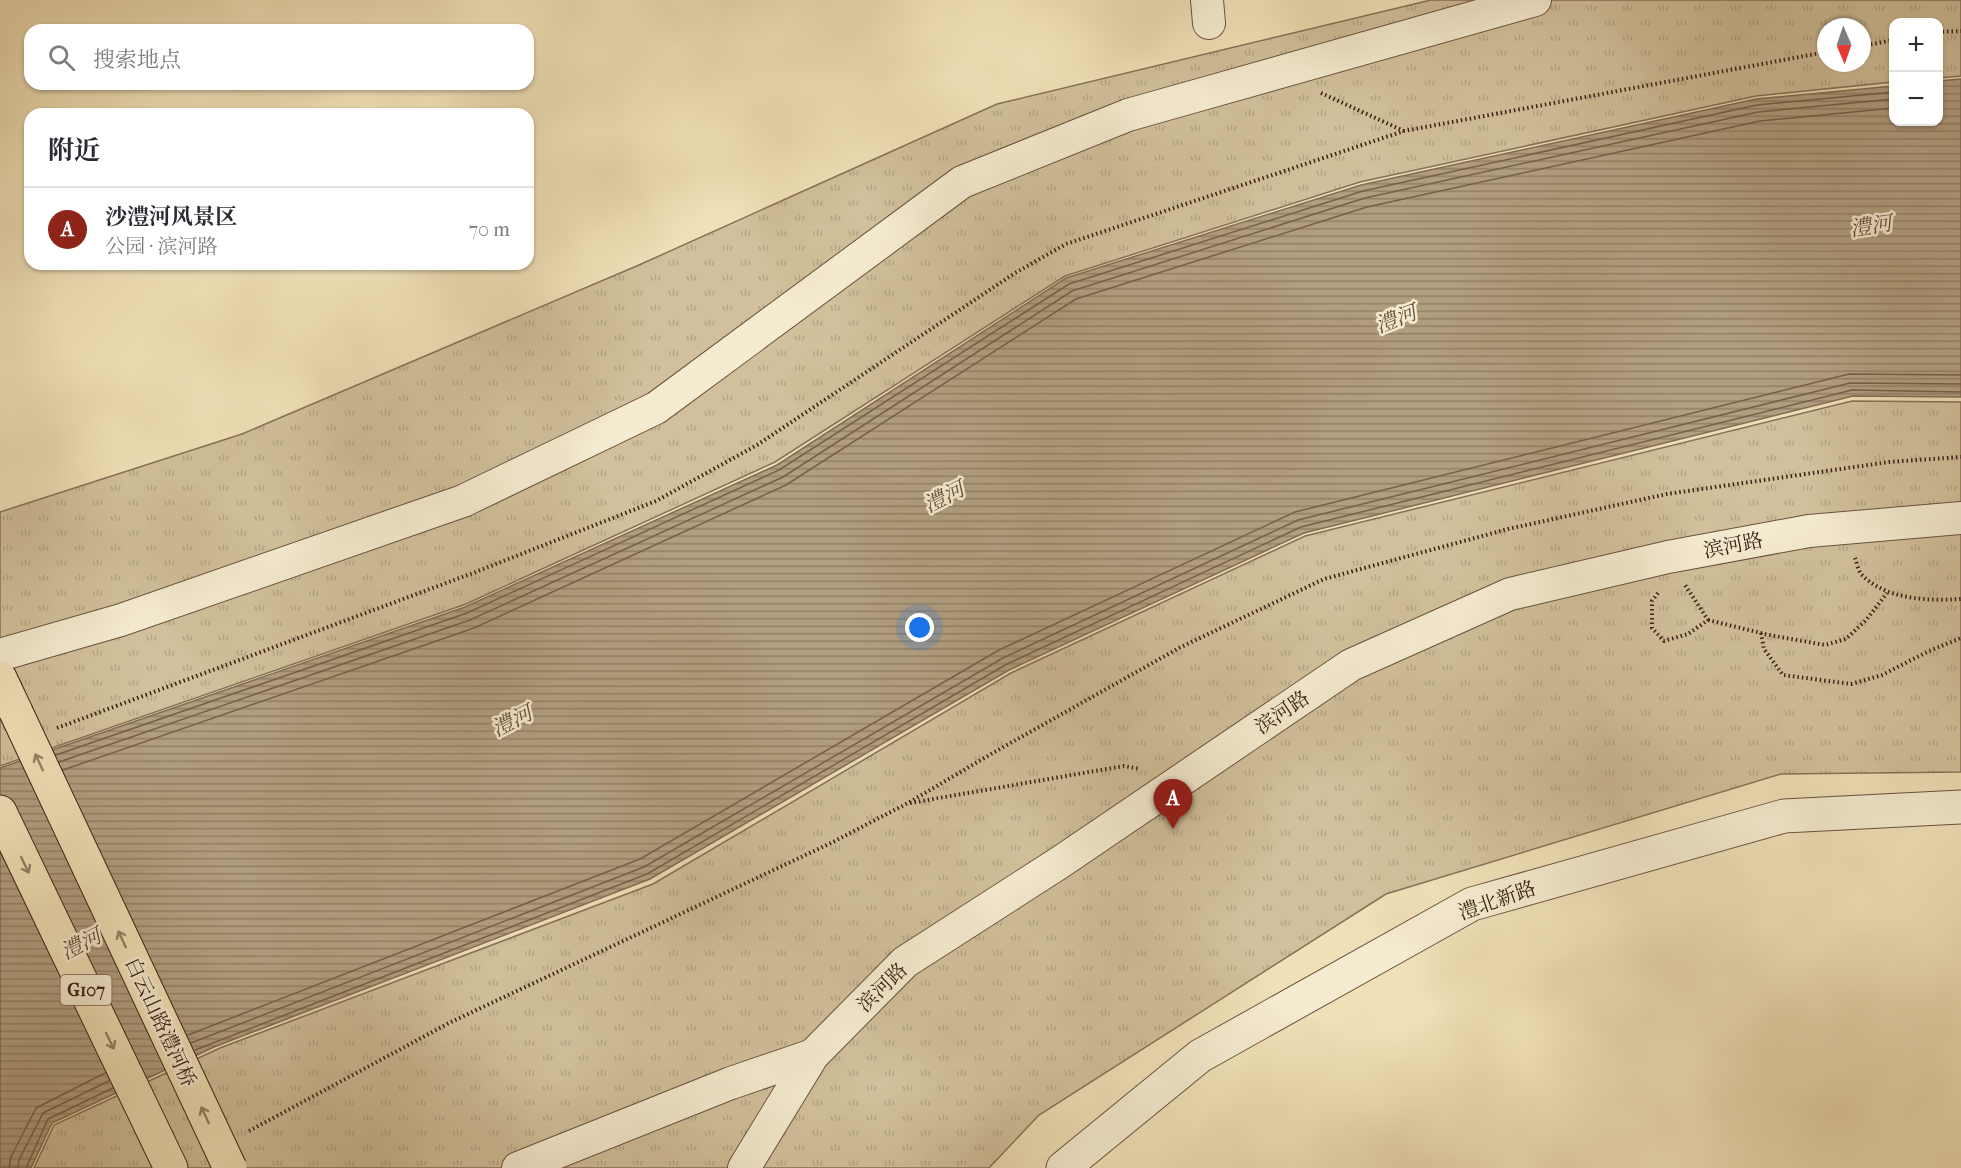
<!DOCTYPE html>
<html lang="zh">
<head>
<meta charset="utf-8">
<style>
	:root { --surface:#fff; --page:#f7f7f7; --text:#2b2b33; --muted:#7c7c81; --line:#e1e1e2; --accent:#8f2418 }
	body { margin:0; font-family:"IM FELL French Canon","Noto Serif SC",serif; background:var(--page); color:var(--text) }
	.controls { position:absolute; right:18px; top:18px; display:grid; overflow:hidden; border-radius:12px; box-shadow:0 2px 4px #0004 }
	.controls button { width:54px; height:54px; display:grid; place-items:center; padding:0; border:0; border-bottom:2px solid var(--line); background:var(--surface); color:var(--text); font:30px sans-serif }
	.compass { position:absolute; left:1817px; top:18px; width:54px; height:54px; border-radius:50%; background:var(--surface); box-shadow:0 2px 4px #0004; rotate:178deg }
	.you { position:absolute; left:920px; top:628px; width:21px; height:21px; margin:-15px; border:4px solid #fff; border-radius:50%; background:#1a73e8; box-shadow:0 0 0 9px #1a73e833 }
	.badge { display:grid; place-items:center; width:39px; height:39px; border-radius:50%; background:var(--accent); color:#fff; font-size:20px; font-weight:700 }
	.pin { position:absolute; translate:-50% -50px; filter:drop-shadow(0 2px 3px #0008) }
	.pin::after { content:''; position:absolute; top:32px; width:21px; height:18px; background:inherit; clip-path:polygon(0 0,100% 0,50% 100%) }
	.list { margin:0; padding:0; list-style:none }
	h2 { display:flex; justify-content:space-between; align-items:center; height:78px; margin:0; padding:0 24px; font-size:26px }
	h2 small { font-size:20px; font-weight:400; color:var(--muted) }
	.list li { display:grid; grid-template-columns:39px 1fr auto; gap:18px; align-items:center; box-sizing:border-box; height:84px; padding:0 24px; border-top:2px solid var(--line) }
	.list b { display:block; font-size:22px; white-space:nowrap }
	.list p { margin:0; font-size:20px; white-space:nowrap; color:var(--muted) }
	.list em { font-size:20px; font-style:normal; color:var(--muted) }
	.icon { flex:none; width:33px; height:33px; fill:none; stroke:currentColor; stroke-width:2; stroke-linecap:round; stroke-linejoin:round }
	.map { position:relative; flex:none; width:1961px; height:1168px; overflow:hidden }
	.search { position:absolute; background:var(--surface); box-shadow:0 2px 4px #0004; left:24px; top:24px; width:510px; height:66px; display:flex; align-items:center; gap:15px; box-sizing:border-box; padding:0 21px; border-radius:18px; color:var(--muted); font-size:22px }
	.panel { position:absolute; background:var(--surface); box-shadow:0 2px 4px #0004; left:24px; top:108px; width:510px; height:162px; border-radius:18px }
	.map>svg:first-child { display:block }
</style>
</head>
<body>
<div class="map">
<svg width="1961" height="1168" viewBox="0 0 1961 1168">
	<defs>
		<pattern id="park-tufts" width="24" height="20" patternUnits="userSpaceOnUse" patternTransform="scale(1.5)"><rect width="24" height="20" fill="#d1c09b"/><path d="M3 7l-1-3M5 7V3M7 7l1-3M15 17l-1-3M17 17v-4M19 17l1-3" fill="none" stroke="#b4a585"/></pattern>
		<pattern id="water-rules" width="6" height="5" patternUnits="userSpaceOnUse" patternTransform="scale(1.5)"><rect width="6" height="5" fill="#b29f80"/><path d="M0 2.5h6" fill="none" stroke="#928168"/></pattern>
	</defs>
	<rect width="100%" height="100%" fill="#f0e0b7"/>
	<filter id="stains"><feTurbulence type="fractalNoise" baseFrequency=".00333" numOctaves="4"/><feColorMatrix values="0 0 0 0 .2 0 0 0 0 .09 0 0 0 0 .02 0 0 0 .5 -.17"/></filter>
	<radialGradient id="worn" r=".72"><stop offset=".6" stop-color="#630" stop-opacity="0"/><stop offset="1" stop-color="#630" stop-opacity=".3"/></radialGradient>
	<g fill="url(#park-tufts)" stroke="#867158" stroke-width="1.5" fill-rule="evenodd">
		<path d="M 1431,0 L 1961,0 L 1961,76 L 1939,78 L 1938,22 L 1894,22 L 1893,82 L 1756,96 L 1360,182 L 1065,276 L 775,462 L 466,604 L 0,766 L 0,512 L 242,434 L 639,265 L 997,104 ZM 1826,27 L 1862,27 L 1862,63 L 1826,63 Z"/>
		<polygon points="1852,401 1961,402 1961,772 1781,774 1386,894 1039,1115 989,1168 34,1168 54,1125 220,1048 653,884 1011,673 1305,536"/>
	</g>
	<polygon fill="url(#water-rules)" stroke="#826d55" stroke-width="1.5" points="1961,79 1961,397 1853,396 1304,533 1009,670 650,879 214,1047 52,1123 31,1168 0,1168 0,768 465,607 777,465 1066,278 1361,185 1756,99 1893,86 1894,122 1938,122 1939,81"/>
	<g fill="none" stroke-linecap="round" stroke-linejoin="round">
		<g stroke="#76604a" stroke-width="1.5">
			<polyline points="56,755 467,613 779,470 1069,284 1363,191 1757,105 1894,92"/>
			<polyline points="59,762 470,620 783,477 1072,291 1365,198 1758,112 1894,99"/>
			<polyline points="63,770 474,628 786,485 1076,299 1367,207 1760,121 1894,108"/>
			<polyline points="188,1035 640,859 999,650 1295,512 1849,374 1961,375"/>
			<polyline points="191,1043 644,867 1003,658 1298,520 1850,383 1961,384"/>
			<polyline points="195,1050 647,874 1007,664 1301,527 1852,390 1961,392"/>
			<polyline points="9,1168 11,1157 36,1108 105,1073"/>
			<polyline points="18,1168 19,1160 43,1113 109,1081"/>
			<polyline points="26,1168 48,1119 113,1088"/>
		</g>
		<defs>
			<g id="minor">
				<polyline points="1207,0 1209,23"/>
				<polyline points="0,655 121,620 463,501 656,408 962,182 1128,115 1535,0"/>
				<polyline points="518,1168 731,1083 813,1055"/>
				<polyline points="744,1168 813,1055 905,962 1059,863 1351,665 1510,594 1668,557 1809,531 1961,518"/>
			</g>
			<polyline id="tertiary" points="1063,1168 1200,1056 1472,904 1784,816 1961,807"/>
			<g id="trunk">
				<polyline points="0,678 16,712"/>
				<polyline points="0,812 171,1168"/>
			</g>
		</defs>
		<use href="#minor" stroke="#68523e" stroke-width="34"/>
		<use href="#tertiary" stroke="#68523e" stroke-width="35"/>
		<use href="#trunk" stroke="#3b2215" stroke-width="35"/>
		<g stroke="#3b2215" stroke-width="4" stroke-dasharray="1.5 3" stroke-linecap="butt">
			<polyline points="1938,32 1961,31"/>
			<polyline points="1862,46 1894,40"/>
			<polyline points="1321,93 1404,131"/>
			<path d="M 1855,558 C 1857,563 1858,571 1862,575 C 1887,600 1928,601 1961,599"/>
			<polyline points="1658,593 1652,601 1652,628 1664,641 1688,634 1708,620 1685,585"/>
			<polyline points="1708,620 1769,635 1825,645 1846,639 1867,619 1887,593"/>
			<polyline points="1761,633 1764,649 1783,675 1851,684 1882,675 1929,651 1961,638"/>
			<polyline points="57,728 473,573 656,501 757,445 1015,273 1066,244 1404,131 1826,52"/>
			<polyline points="910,803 1124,766 1140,769"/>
			<polyline points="249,1131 449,1023 831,843 908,803 991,754 1179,648 1324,579 1508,529 1667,494 1889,462 1961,457"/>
		</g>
		<use href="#minor" stroke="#f5ebd0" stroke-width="32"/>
		<use href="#tertiary" stroke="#f5ebd0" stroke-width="33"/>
		<use href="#trunk" stroke="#f0e0b7" stroke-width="33"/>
		<defs>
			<polyline id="trunk-bridge" points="16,712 230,1168"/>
		</defs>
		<use href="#trunk-bridge" stroke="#3b2215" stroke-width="35" stroke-linecap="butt"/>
		<use href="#trunk-bridge" stroke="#f0e0b7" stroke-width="33"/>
	</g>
	<defs><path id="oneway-shaft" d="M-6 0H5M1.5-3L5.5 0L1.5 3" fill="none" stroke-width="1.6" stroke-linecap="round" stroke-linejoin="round" transform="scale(1.5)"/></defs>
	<g stroke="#968166">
		<use href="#oneway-shaft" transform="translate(39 762) rotate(-115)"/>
		<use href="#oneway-shaft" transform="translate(25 865) rotate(64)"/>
		<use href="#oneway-shaft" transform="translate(122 939) rotate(-115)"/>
		<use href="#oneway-shaft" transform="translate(110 1041) rotate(64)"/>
		<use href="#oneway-shaft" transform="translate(205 1115) rotate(-115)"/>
	</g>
	<g text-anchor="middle" stroke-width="5" stroke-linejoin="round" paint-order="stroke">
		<rect fill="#f5ebd0" stroke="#735e4d" stroke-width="1.5" x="60.5" y="975" width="51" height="30" rx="4.5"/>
		<g font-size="18" font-weight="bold" fill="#3b2215">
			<text x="86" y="996">G107</text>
		</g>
		<g font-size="20" fill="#3b2215" stroke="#f5ebd0">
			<text transform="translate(1733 545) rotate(-11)" y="7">滨河路</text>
			<text transform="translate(1282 712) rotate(-34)" y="7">滨河路</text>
			<text transform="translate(1497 900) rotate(-19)" y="7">澧北新路</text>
			<text transform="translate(882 987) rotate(-44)" y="7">滨河路</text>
			<text transform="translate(161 1022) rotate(65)" y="7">白云山路澧河桥</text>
		</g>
		<g font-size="21" font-style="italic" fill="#654e3a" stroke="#f5ebd0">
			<text transform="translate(1871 226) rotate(-9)" y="7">澧河</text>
			<text transform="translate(1396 319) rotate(-21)" y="7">澧河</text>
			<text transform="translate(944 497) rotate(-27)" y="7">澧河</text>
			<text transform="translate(512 721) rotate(-27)" y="7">澧河</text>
			<text transform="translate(81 944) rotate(-27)" y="7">澧河</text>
		</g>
	</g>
	<rect width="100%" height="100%" filter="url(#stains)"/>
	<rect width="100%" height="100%" fill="url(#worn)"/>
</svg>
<div class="controls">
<button>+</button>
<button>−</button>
</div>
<svg class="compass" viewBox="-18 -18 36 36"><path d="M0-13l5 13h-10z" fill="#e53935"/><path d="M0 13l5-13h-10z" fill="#7c7c81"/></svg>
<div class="you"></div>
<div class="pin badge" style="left:1173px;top:829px">A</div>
<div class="search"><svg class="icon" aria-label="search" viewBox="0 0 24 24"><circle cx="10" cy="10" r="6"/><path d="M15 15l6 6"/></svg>搜索地点</div>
<section class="panel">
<h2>附近<small></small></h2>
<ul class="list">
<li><span class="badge">A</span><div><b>沙澧河风景区</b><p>公园 · 滨河路</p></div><em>70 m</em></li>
</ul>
</section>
</div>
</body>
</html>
